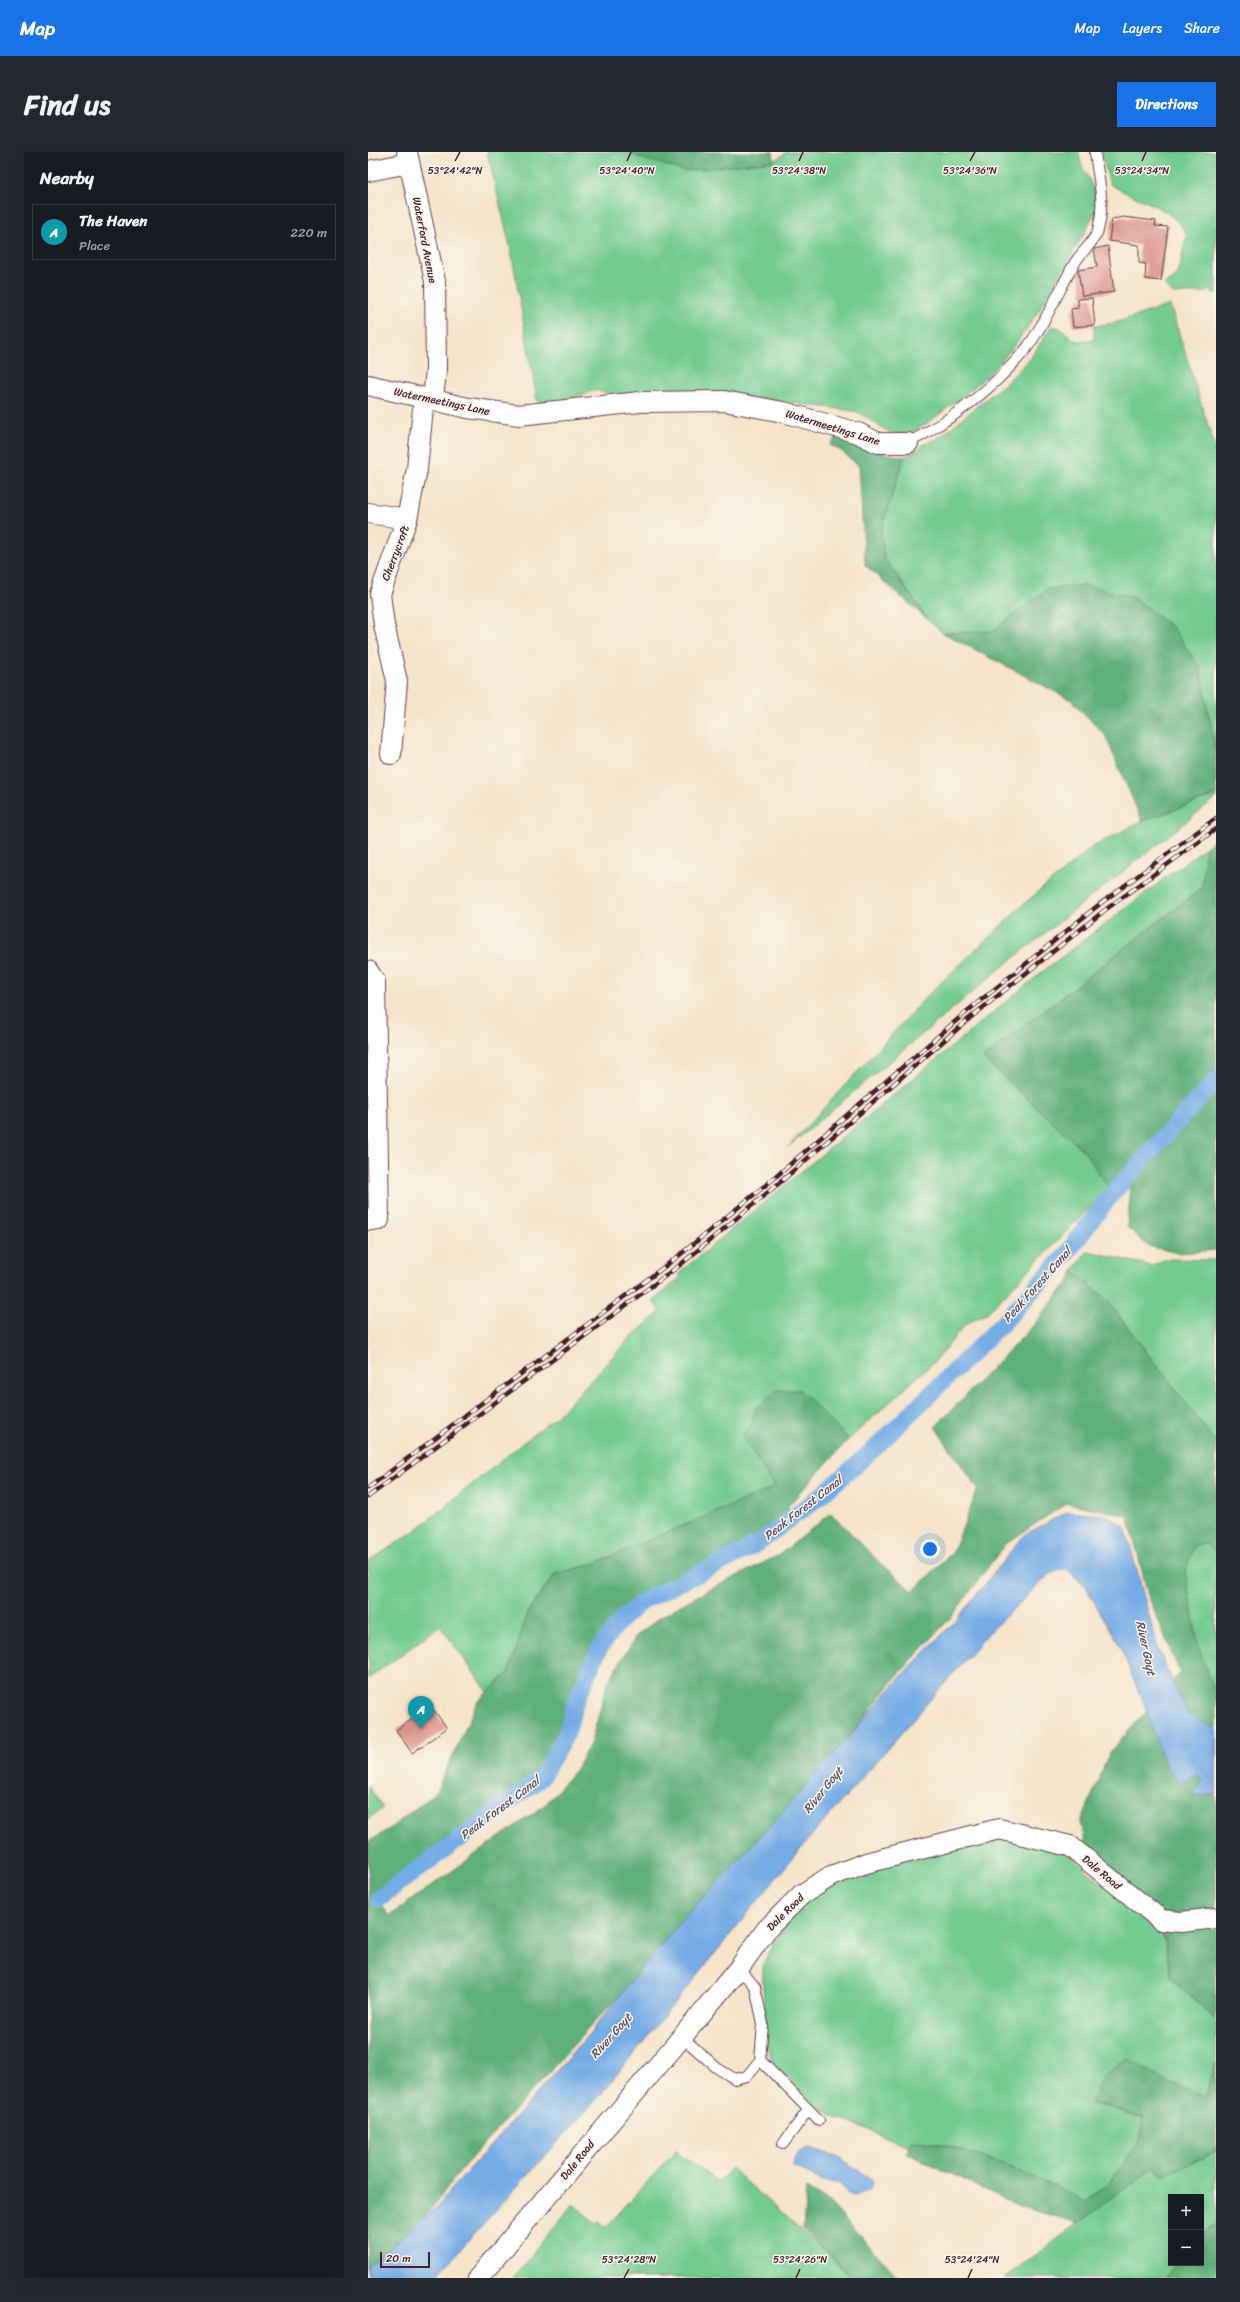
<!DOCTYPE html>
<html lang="en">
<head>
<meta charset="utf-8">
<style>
	:root { --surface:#171b24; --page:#242831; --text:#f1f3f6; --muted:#9ea1a6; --line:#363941; --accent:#1a73e8 }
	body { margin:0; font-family:Sriracha,sans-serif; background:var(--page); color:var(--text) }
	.controls { position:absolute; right:12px; bottom:12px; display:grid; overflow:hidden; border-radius:0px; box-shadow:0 4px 16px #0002 }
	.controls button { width:36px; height:36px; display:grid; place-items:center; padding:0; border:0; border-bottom:1px solid var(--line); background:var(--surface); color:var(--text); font:20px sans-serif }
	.scale { position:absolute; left:12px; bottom:10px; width:50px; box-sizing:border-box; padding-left:4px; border:2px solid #4a1f2b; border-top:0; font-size:11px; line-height:14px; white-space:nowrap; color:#4a1f2b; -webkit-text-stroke:3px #fbf7ec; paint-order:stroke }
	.you { position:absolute; left:562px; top:1397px; width:14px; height:14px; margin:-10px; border:3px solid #fff; border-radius:50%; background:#1a73e8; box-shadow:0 0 0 6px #1a73e833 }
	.badge { display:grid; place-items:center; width:26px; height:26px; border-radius:50%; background:var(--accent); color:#fff; font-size:13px; font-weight:700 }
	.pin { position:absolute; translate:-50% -33px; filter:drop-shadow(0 1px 2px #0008) }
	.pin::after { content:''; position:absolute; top:21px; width:14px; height:12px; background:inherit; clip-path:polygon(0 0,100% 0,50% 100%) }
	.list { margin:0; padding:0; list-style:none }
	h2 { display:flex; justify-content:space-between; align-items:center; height:52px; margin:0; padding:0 16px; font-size:17px }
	h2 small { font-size:13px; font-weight:400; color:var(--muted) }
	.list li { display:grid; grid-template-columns:26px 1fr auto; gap:12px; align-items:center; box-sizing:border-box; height:56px; margin:0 8px 8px; padding:0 8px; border:1px solid var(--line); border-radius:0px }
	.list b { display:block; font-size:15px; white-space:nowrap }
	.list p { margin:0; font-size:13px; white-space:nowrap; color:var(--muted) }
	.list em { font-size:13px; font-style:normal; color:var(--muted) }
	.map { position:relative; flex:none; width:848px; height:2126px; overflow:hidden; border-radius:0px }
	header { display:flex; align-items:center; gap:24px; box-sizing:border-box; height:56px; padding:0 20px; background:var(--accent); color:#fff }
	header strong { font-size:19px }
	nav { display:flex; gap:22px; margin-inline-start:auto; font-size:14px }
	.intro { display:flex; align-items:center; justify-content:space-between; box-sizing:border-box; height:96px; padding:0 24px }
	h1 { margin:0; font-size:28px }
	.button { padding:10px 18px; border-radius:0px; background:var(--accent); color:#fff; font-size:14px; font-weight:700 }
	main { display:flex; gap:24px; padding:0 24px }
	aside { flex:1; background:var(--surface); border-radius:0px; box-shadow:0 4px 16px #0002 }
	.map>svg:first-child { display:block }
</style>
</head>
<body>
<header>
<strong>Map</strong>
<nav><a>Map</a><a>Layers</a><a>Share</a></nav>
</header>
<div class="intro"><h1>Find us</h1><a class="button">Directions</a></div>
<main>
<aside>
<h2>Nearby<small></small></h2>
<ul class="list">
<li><span class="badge" style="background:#0f9aa8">A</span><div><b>The Haven</b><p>Place</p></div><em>220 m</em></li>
</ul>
</aside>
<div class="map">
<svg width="848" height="2126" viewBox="0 0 848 2126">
	<rect width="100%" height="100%" fill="#fbf7ec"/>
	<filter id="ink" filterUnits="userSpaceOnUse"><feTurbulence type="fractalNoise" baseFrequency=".025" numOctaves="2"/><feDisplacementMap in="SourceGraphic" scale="8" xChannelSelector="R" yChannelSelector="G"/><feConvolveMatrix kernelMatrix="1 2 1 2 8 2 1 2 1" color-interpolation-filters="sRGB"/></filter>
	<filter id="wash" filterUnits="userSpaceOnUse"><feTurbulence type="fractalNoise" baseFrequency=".012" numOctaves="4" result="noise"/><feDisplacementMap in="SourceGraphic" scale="16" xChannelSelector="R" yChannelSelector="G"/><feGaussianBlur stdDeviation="0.9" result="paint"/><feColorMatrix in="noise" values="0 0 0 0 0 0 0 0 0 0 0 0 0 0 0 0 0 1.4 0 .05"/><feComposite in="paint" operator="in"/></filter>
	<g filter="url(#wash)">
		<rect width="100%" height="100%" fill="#f4e4ca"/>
		<g fill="#73cb90" stroke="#5e755e">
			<path d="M 119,0 L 262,0 L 267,4 L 316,19 L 406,9 L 419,0 L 711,0 C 711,20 731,34 728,54 C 724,72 711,89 702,105 C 679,145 656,187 623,220 C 606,236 587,250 569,264 C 559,271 547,281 534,282 C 515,283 503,264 486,259 L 345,241 L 242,243 L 228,238 L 196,249 L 178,251 L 169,249 L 143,98 Z"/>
			<path d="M 733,0 L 848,0 L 848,142 L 840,138 L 838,140 L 805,142 L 796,133 L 808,125 L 811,119 L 819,83 C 804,53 768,49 742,32 Z"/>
			<polygon points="802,153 848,299 848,602 832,516 650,462 624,479 575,481 560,468 516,405 513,378 536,305 550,298 554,293 569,287 639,230 662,207 683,175 690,175 708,189 726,188 726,174 746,171"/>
			<polygon points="848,643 848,646 633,816 420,995 560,843 657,751 723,696 774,669"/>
			<polygon points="838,695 834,736 615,906 717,1000 741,1036 619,1161 598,1172 566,1210 481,1287 432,1238 388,1256 384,1271 374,1284 407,1335 225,1412 187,1422 161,1458 140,1521 120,1540 72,1474 0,1527 0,1410 48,1378 193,1260 263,1185 292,1160 285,1149 313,1125 311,1121 674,820"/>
			<polygon points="720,1099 784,1114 798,1107 848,1108 848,1291 738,1147 705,1119"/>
			<polygon points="839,1392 848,1401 848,1543 831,1497 817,1420 826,1393"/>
			<polygon points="0,1633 15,1656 0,1667"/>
			<path d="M 633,1684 L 701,1702 L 778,1771 L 795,1784 L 803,1826 L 848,1868 L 848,1908 L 838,1945 L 798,1930 L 759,1906 L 724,1951 L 776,1966 L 772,1989 L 739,2034 L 717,2049 L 643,2015 L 578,1993 L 542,1988 L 541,1994 L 463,1963 L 447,1953 L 402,1907 C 399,1889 392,1826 396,1811 C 402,1791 433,1749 451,1739 C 506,1709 573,1699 633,1684 Z"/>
			<polygon points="308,1999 350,2030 363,2016 486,2126 145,2126 205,2052 228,2071 231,2069 238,2075"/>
			<polygon points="848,2000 848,2076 845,2073 833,2084 833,2045 803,2045 803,2111 806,2111 799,2126 637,2126 786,2015 795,2024"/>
		</g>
		<g fill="#5eaf7a" stroke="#546752">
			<polygon points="262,0 405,0 406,9 316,19 267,4"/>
			<polygon points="471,282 519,302 536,305 513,378 516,405 560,468 497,413 491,314 472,298 462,293"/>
			<polygon points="718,433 767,446 805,476 832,516 848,602 848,643 774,669 737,583 703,548 575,481 624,479 680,437"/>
			<polygon points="848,687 848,1098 810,1101 780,1094 759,1075 763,1034 760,1027 744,1042 717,1000 615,906 834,736 838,695"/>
			<polygon points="705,1119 738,1147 848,1291 848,1401 839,1392 826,1393 817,1420 831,1497 848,1543 848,1868 803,1826 793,1768 720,1707 713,1670 742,1600 812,1521 780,1443 760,1364 699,1351 637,1392 585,1463 529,1524 440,1635 322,1770 230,1866 105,2004 6,2126 0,2126 0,1690 24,1675 68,1640 110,1549 140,1521 161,1458 187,1422 225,1412 407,1335 374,1284 384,1271 388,1256 409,1238 432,1238 481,1287 419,1355 424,1365 392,1390 355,1410 276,1448 254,1467 232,1495 206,1554 199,1581 173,1626 10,1747 21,1764 178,1652 208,1617 223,1590 240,1530 269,1483 294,1464 325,1446 411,1403 463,1361 514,1413 545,1439 585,1400 610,1337 567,1275 664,1175 702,1128"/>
			<polygon points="759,1906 798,1930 838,1945 848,1908 848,2000 795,2024 786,2015 711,2071 653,2055 539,2001 542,1988 578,1993 643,2015 718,2049 739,2034 772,1989 776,1966 724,1950 734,1925"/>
			<polygon points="438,2036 461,2050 531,2126 486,2126 435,2078"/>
			<polygon points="845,2073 848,2076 848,2126 799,2126 806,2111 833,2111 833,2084"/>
		</g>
		<g fill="#75ace4" stroke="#606688">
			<polygon points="699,1360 739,1363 757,1375 791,1500 820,1562 848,1577 848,1642 825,1645 835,1627 827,1623 813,1631 798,1615 776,1552 750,1490 718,1436 698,1416 682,1422 625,1476 431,1698 228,1948 66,2126 0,2126 1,2113 69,2054 216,1888 306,1777 412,1663 529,1529 589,1467 656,1383"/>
			<path d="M 441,1996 L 471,2005 L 503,2027 L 504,2031 L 501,2038 L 486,2044 L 480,2042 L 472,2032 L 453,2028 L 425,2015 C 426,2003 429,1999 441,1996 Z"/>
		</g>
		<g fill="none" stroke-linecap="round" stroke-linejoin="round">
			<polyline stroke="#75ace4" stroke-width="17" points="10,1747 173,1626 199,1581 206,1554 232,1495 254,1467 276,1448 355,1410 392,1390 450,1346 506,1297 635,1171 698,1102 744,1042 848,928"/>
		</g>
		<g id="blocks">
			<g fill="#d9928a">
				<polygon points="755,65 788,69 787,74 800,75 793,129 777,127 778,112 771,111 771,93 741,89 744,67"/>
				<polygon points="740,94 746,140 714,144 710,118 729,115 726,97"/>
				<polygon points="724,146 727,173 705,175 703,157 710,156 710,147"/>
				<polygon points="63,1554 79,1576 44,1601 28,1578"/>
			</g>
		</g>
	</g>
	<g filter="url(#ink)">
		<use href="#blocks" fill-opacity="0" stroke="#643d43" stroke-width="1"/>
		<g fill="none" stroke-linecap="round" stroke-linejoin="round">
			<defs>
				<g id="service">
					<path d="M 540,291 C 583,268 626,236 658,197 C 676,174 691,138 706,112 C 712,101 727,90 730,78 C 738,48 730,29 727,0"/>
					<polyline points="314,1885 349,1916 367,1927 379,1924 392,1908 395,1872 387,1835 371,1816"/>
					<polyline points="392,1908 451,1968"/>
					<polyline points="415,1992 440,1958"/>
				</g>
				<g id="minor">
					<polyline points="39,0 67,129 68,218 65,248"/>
					<polyline points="0,19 41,11"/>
					<polyline points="0,233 100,256 151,263 272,250 356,249 415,260 490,281 510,291 540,291"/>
					<polyline points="0,361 39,367"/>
					<polyline points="23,602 29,529 16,473 12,442 39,367 49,317 56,246"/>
					<polyline points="0,819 7,830 11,1068 0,1068"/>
					<polyline points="110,2126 314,1885 371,1816 398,1778 433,1743 463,1724 498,1711 631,1677 702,1694 793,1768 813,1770 848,1766"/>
				</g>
			</defs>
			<use href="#service" stroke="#643d43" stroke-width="12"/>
			<use href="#minor" stroke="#643d43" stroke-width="22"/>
			<use href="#service" stroke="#fff" stroke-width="10"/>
			<use href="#minor" stroke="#fff" stroke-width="20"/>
			<defs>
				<g id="rail">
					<polyline points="0,1336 308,1106 404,1028 597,861 733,751 848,666"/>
					<polyline points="0,1345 312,1113 410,1032 602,866 737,758 848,677"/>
				</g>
			</defs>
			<use href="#rail" stroke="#4a1f2b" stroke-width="4.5"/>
			<use href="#rail" stroke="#fbf7ec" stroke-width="3" stroke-dasharray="9" stroke-linecap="butt"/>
		</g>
	</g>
	<path fill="none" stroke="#4a1f2b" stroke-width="1.5" d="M 87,9 L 92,0M 259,9 L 263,0M 431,9 L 435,0M 602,9 L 607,0M 774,9 L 778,0M 256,2126 L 261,2117M 428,2126 L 432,2117M 600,2126 L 604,2117"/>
	<g text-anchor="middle" stroke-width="3" stroke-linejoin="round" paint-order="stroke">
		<g font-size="11" fill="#4a1f2b" stroke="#fbf7ec">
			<text transform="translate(57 88) rotate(79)" y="4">Waterford Avenue</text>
			<text transform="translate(74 249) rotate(12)" y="4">Watermeetings Lane</text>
			<text transform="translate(465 275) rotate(17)" y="4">Watermeetings Lane</text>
			<text transform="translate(27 401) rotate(-69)" y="4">Cherrycroft</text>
			<text transform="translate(734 1720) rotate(40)" y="4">Dale Road</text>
			<text transform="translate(417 1760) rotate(-45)" y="4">Dale Road</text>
			<text transform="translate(209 2008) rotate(-51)" y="4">Dale Road</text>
		</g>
		<g font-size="12" font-style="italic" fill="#59506c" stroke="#fbf7ec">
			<text transform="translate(669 1133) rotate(-48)" y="4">Peak Forest Canal</text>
			<text transform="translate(435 1356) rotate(-38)" y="4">Peak Forest Canal</text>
			<text transform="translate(778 1496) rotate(78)" y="4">River Goyt</text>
			<text transform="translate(455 1638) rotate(-51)" y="4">River Goyt</text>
			<text transform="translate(132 1656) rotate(-37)" y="4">Peak Forest Canal</text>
			<text transform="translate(243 1884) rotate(-48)" y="4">River Goyt</text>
		</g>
	</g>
	<g font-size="10" text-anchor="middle" fill="#4a1f2b" stroke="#fbf7ec" stroke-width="3" stroke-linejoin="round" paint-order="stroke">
		<text x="87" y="22">53°24'42"N</text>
		<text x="259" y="22">53°24'40"N</text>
		<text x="431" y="22">53°24'38"N</text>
		<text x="602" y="22">53°24'36"N</text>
		<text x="774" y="22">53°24'34"N</text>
		<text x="261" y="2111">53°24'28"N</text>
		<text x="432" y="2111">53°24'26"N</text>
		<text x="604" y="2111">53°24'24"N</text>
	</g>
</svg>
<div class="controls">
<button>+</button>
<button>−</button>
</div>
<div class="scale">20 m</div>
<div class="you"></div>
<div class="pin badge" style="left:53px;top:1577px;background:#0f9aa8">A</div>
</div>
</main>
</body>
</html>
